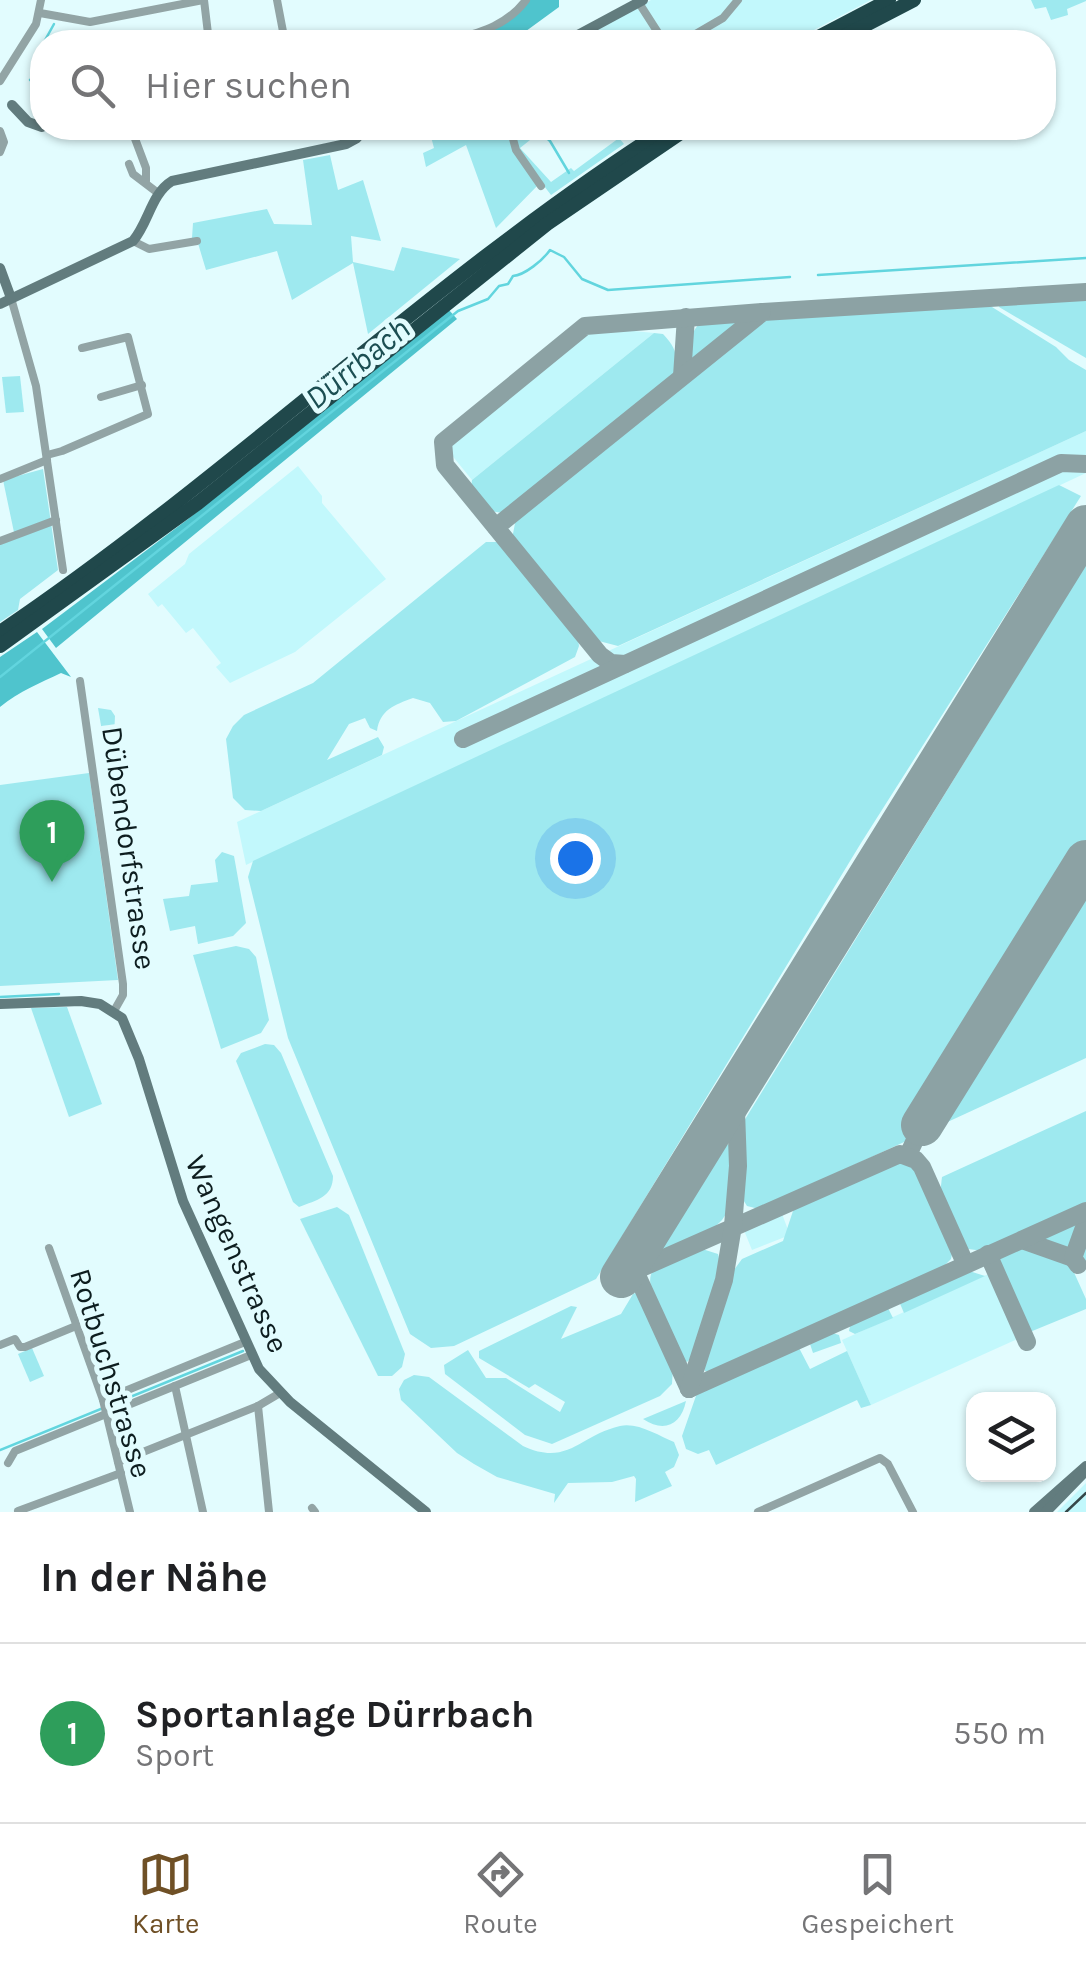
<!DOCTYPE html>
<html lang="de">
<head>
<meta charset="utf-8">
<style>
	:root { --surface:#fff; --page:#f6f6f6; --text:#202124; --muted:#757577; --line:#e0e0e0; --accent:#6f5026 }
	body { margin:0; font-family:Karla,sans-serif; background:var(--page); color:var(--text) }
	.controls { position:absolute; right:30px; bottom:30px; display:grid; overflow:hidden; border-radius:20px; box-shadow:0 2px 8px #0004 }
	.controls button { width:90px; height:90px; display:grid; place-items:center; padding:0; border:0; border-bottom:2px solid var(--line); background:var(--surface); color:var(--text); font:50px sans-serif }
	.you { position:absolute; left:575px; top:858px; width:35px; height:35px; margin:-25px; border:8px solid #fff; border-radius:50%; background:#1a73e8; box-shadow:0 0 0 15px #1a73e833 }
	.badge { display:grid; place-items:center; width:65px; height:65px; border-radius:50%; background:var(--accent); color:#fff; font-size:32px; font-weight:700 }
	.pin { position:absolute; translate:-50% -82px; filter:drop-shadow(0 2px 5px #0008) }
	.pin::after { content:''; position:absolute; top:52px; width:35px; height:30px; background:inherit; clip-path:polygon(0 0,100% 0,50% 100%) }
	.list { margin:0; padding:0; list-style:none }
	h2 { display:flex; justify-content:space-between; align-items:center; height:130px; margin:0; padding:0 40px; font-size:42px }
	h2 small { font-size:32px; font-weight:400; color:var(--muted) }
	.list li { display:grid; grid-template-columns:65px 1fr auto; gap:30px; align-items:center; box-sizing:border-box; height:180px; padding:0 40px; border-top:2px solid var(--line) }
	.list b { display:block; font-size:38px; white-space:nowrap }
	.list p { margin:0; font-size:32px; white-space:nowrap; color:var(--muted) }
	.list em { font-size:32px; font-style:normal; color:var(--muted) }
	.icon { flex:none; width:55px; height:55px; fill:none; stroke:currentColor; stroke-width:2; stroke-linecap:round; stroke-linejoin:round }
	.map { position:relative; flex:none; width:1086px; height:1512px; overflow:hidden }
	.search { position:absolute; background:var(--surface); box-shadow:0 2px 8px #0004; left:30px; right:30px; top:30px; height:110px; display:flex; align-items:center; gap:25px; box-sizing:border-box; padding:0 35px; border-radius:40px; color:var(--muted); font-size:38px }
	.sheet { height:310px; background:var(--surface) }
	nav { display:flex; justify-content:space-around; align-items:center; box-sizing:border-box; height:140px; border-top:2px solid var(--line); background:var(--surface); font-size:28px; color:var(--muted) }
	nav a { display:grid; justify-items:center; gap:5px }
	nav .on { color:var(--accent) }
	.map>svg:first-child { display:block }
</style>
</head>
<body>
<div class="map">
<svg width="1086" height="1512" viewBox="0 0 1086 1512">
	<rect width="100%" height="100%" fill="#e2fcfe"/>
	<g fill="#c2f8fc">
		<polygon points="651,0 871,0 791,42 575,42"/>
		<polygon points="574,325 654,333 472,480 437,437"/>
		<polygon points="1086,431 1086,473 246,865 237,822"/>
		<polygon points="298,466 322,496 322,503 386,579 295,652 230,683 216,667 221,663 193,628 186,633 162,604 158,607 148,594 185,564 189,554"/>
		<polygon points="779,1206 790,1235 752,1250 741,1223"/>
		<polygon points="995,1271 1024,1336 871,1405 842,1340"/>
		<polygon points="1086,1483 1086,1512 1057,1512"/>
	</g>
	<g fill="#9ee9ef">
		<polygon points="1031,0 1086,0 1086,1 1067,9 1068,15 1051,20 1046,7 1035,9"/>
		<polygon points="435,128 530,128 535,136 520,148 551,182 571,168 574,171 619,138 624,144 551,195 541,182 496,228 466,145 426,167 423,153 434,148 430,133 436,132"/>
		<polygon points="330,155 338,190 363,180 381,241 351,236 353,262 394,271 402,247 460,259 368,334 353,263 292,300 277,251 206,270 197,240 192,238 193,223 267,209 274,224 312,225 303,160"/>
		<polygon points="1086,297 1086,358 999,307 1000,302"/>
		<polygon points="984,302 1056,347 1069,360 1086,370 1086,431 618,646 595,640 512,539 516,518 735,340 769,318"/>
		<path d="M 747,318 L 688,364 C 692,312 701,321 747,318 Z"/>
		<path d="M 654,333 L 663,334 C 677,349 680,359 672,378 L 514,508 L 503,513 L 490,511 L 471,489 L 472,480 Z"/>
		<polygon points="20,376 24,412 6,413 2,377"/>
		<polygon points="43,469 58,570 20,599 18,610 0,622 0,544 15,537 3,480"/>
		<polygon points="1059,485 1081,496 861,843 596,1279 454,1346 431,1348 410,1334 288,1038 248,877 253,861"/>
		<path d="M 486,542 L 498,542 L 510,551 L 577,633 L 579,646 L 575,657 L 456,721 L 443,722 L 430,703 L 413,698 C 394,705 380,710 377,731 L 370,728 L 365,718 L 349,724 L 327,760 L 378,737 L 384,747 L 382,755 L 261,811 L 245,810 L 233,798 L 226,739 L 233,726 L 244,715 L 313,683 Z"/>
		<polygon points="1086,564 1086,1058 759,1209 747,1206 742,1198 744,1121"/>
		<polygon points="98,708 111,710 115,716 114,736 104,743"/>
		<polygon points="89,773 118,980 0,986 0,785"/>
		<polygon points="222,852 234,856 246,923 233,936 198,944 195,926 170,931 163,899 189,896 191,885 218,882 215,860"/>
		<polygon points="236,946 249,949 256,957 269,1020 261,1033 221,1049 193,955"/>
		<polygon points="67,1007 102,1104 69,1117 31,1008"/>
		<path d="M 265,1044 L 274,1045 L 281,1053 L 333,1176 C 333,1197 317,1200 299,1207 L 293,1202 L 236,1061 L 241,1053 Z"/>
		<polygon points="1086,1111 1086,1205 984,1251 968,1249 940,1194 942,1177"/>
		<polygon points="724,1144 730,1145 730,1208 722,1220 713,1229 660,1252"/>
		<polygon points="891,1162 908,1163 920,1173 953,1249 951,1259 940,1270 713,1373 705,1371 702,1361 731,1274 742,1259 783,1241 794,1208"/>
		<polygon points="337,1207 349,1215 405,1354 402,1367 392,1376 378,1376 300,1219"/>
		<polygon points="1086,1216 1086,1261 1072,1268 1086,1299 1086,1309 1025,1334 997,1269 998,1259 1005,1253"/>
		<path d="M 699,1248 L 718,1254 C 725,1276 705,1348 687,1362 L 681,1359 C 672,1340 639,1285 654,1269 C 664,1258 685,1254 699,1248 Z"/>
		<polygon points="966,1270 985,1276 904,1313 898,1299"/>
		<polygon points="638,1292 673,1367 672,1384 660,1396 552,1444 525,1435 445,1374 444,1365 468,1350 486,1378 506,1378 560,1412 565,1402 535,1384 529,1388 479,1358 479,1351 571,1306 577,1307 561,1339 621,1314 633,1294"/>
		<polygon points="887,1306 893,1318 855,1334 849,1331 851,1321"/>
		<polygon points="829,1332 839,1335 841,1343 813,1353 809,1341"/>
		<polygon points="798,1346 810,1369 847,1351 871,1405 861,1408 857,1400 716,1465 709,1450 698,1454 686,1449 682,1436 697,1393"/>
		<polygon points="32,1348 44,1376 30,1382 18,1354"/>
		<path d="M 414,1375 L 429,1377 L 523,1446 C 568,1467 580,1435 620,1426 C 638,1422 659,1436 674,1442 L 679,1455 L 674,1467 L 665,1472 L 672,1486 L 635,1502 L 636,1479 L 634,1476 L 612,1482 L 568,1483 L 554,1503 L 555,1494 L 497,1477 L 474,1464 L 457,1453 L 401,1400 L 399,1389 L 404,1380 Z"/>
		<path d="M 686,1401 C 681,1425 664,1433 643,1419 Z"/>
	</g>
	<g fill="#4fc4cd">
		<path d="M 529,0 L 559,0 L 559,7 L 511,42 L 454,42 C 485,33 509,26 529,0 Z"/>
		<polygon points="449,310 457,319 56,648 42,629 188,519"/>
		<path d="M 37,632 L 71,677 L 61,673 C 40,683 20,691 0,707 L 0,657 Z"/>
	</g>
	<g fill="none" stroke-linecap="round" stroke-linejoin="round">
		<g stroke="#62d5de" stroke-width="2.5">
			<polyline points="44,42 54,24"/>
			<polyline points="30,80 37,74 42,54"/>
			<polyline points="536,128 550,141 569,173"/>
			<polyline points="818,275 1086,258"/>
			<path d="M 0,677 L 458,311 L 488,299 L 499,286 L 508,284 L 513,276 C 525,275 543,260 550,250 L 564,257 L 582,279 L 608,290 L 790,277"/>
			<polyline points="0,997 59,994"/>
			<polyline points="0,1450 243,1351"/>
		</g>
		<g stroke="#8ca2a4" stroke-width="18">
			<polyline points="682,376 686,317"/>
			<polyline points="496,527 763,312 1086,292"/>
			<polyline points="625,664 611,663 600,655 445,465 443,442 585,326 762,312"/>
			<polyline points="463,739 1061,463 1086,464"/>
			<polyline points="908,1155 922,1125"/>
			<polyline points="1022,1240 1073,1258"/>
			<polyline points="988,1254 1027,1342"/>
			<polyline points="1078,1265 1073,1258 1086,1222"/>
			<polyline points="635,1271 689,1389"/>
			<polyline points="621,1277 900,1154 916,1160 922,1167 965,1263"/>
			<polyline points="689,1389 1086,1211"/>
			<polyline points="689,1389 724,1280 733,1226 738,1166 736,1111 742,1081"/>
		</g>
		<g stroke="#8ca2a4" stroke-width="42">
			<polyline points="922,1125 1086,861"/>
			<polyline points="621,1277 1086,526"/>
		</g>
		<g stroke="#92a4a5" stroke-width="8">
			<polyline points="204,0 209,42"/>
			<polyline points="277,0 285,42"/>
			<polyline points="639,3 664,42"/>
			<polyline points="40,13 90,22 203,0"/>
			<path d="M 446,42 C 477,33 506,27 526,0"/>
			<polyline points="682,42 723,18 738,0"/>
			<polyline points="0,81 36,24 41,0"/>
			<polyline points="131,128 146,168 146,181"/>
			<polyline points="510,128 516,150 541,186"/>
			<polyline points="0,131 4,142 0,152"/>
			<polyline points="129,164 133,174 158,193"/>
			<polyline points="133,241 149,249 197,241"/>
			<polyline points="11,298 36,386 63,570"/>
			<polyline points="101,397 142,385"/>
			<polyline points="47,455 62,451 148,414 128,337 82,348"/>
			<polyline points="0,479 47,460"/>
			<polyline points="0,541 56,520"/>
			<polyline points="80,681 123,984 123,995 114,1011"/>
			<polyline points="49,1248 103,1400 130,1512"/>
			<polyline points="0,1345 15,1339 20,1347 25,1347 76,1326"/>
			<polyline points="175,1386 203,1512"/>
			<polyline points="103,1400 245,1342"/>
			<polyline points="258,1406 269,1512"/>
			<polyline points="118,1462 258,1406 280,1393"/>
			<polyline points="8,1463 15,1451 251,1355"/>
			<polyline points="312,1508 315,1512"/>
			<polyline points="18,1511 121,1473"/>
			<polyline points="758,1512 880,1458 888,1464 913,1512"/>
		</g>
		<g stroke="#627c7e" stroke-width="10">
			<polyline points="565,42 643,0"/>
			<polyline points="12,105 28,122 42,127"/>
			<polyline points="0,268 11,298"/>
			<path d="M 0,304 L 133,241 C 149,222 151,194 172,181 L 346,144 L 357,138 L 364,128"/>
			<polyline points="0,1004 81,1001 100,1004 122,1018 139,1059 183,1201 259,1369 290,1402 426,1512"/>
			<polyline points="1034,1512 1086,1466"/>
			<polyline points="1046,1512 1084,1473"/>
		</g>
		<g stroke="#20484b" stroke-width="14">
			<polyline points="809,42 889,0"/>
			<polyline points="833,42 914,0"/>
			<path d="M 0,632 C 231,476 432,278 667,128"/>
			<polyline points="0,646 198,503 547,224 688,128"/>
		</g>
		<polyline stroke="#354749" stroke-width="2.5" points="1066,1512 1086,1493"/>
	</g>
	<g text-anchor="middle" stroke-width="10" stroke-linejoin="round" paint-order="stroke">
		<g font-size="30" fill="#0d1d1f" stroke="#e2fcfe">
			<text transform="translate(129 848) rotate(82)" y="10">Dübendorfstrasse</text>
			<text transform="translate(237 1254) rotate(66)" y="10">Wangenstrasse</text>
			<text transform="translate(111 1373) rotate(73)" y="10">Rotbuchstrasse</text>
		</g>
		<g font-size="32" font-style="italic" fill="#1b4e52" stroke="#e2fcfe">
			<text transform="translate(357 363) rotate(-39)" y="11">Dürrbach</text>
		</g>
	</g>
</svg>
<div class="controls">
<button><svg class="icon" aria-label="layers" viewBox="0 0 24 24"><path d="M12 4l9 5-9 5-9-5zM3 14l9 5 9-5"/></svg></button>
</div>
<div class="you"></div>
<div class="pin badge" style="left:52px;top:882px;background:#2e9e5b">1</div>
<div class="search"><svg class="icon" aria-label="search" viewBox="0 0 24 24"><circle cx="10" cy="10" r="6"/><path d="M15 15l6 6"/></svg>Hier suchen</div>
</div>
<section class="sheet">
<h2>In der Nähe<small></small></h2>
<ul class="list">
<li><span class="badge" style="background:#2e9e5b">1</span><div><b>Sportanlage Dürrbach</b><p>Sport</p></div><em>550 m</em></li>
</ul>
</section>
<nav>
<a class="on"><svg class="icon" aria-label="map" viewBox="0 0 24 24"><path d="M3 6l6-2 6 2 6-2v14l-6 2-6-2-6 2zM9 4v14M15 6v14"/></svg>Karte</a>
<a><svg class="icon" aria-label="directions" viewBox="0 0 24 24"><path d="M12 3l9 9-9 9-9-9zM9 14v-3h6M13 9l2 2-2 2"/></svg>Route</a>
<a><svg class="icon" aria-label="saved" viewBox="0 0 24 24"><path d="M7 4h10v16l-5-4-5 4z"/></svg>Gespeichert</a>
</nav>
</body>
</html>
